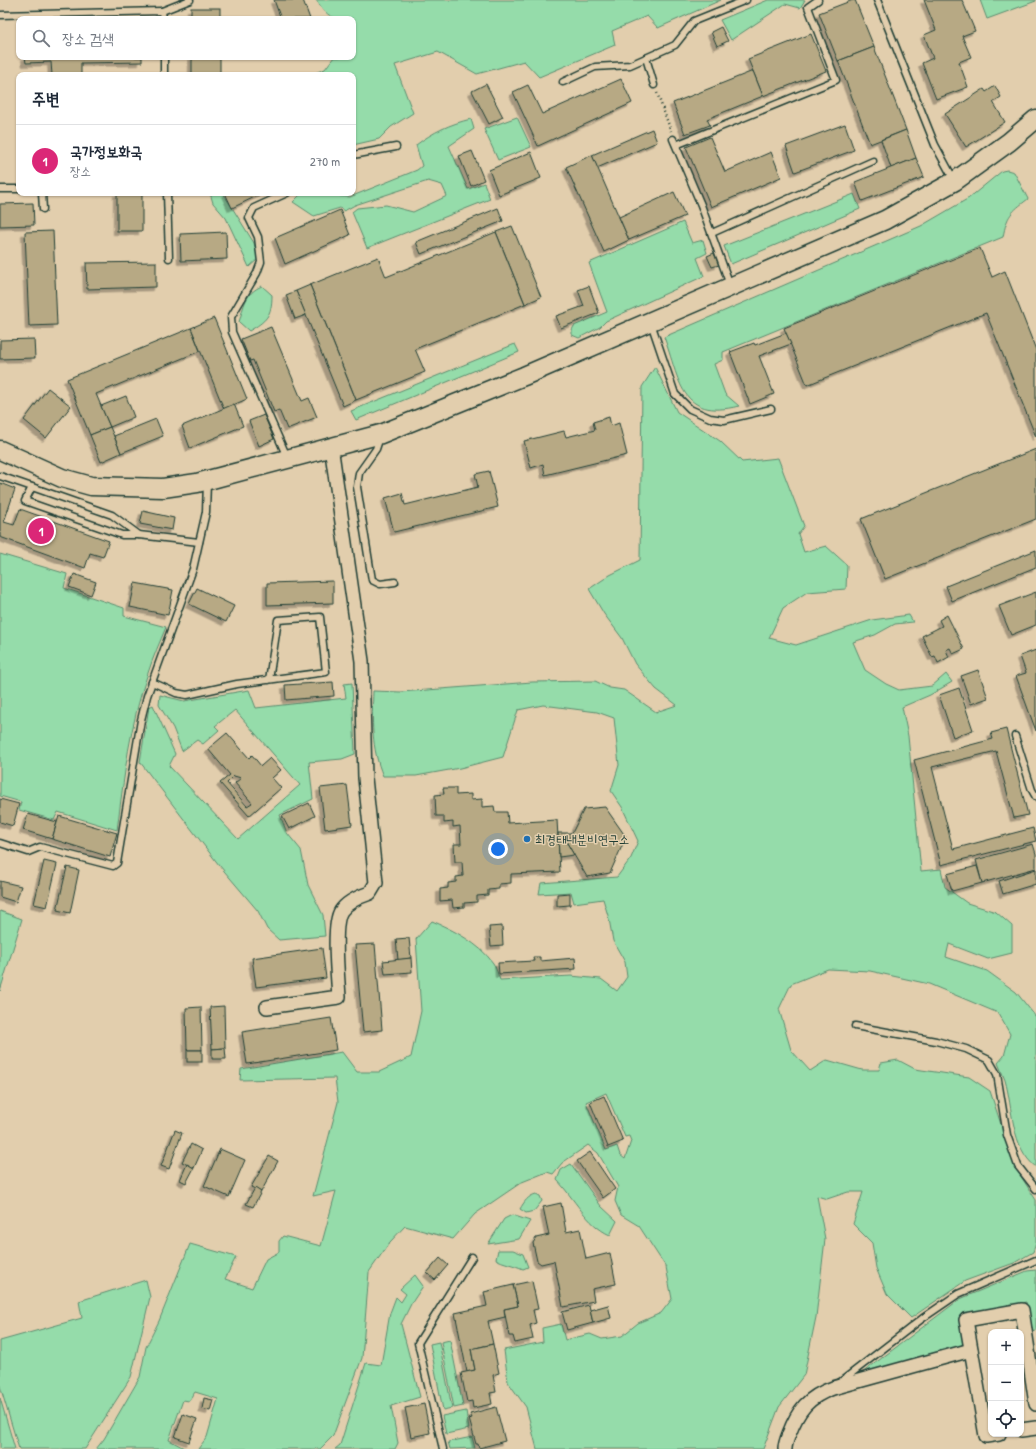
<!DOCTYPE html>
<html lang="ko">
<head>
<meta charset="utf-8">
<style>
	:root { --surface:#fff; --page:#f2f2f3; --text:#1f2937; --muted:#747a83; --line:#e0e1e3; --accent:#db2777 }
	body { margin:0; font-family:"Patrick Hand","Poor Story",sans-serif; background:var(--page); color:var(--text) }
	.controls { position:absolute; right:12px; bottom:12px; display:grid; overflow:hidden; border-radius:8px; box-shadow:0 1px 3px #0004 }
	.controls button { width:36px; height:36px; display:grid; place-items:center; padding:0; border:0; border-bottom:1px solid var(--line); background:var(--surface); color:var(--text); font:20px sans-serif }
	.you { position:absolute; left:498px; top:849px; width:14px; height:14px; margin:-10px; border:3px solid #fff; border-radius:50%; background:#1a73e8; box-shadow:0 0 0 6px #1a73e833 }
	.badge { display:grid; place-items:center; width:26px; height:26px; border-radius:50%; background:var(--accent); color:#fff; font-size:13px; font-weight:700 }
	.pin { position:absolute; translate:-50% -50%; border:2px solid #fff; box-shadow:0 1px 4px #0006 }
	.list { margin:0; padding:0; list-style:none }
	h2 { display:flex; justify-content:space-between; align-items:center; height:52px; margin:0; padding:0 16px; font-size:17px }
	h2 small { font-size:13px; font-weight:400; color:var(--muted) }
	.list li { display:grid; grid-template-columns:26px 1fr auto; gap:12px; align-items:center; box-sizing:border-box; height:72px; padding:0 16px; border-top:1px solid var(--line) }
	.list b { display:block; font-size:15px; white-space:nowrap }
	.list p { margin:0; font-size:13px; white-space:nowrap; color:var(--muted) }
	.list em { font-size:13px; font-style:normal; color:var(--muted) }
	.icon { flex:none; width:22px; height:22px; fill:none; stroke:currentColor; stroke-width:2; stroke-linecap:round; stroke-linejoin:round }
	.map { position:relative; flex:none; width:1036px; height:1449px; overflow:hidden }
	.search { position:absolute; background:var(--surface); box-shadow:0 1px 3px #0004; left:16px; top:16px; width:340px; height:44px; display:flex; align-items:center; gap:10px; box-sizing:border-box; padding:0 14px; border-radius:8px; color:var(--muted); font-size:15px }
	.panel { position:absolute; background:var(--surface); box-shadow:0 1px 3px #0004; left:16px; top:72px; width:340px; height:124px; border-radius:8px }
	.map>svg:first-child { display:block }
</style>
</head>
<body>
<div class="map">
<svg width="1036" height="1449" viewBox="0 0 1036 1449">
	<defs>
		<filter id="shadow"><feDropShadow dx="-3.5" dy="3.5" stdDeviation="0" flood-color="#0004"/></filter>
	</defs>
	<rect width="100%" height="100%" fill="#e2cead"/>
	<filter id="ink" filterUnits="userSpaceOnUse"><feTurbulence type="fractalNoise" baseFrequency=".025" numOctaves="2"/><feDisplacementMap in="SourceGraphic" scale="8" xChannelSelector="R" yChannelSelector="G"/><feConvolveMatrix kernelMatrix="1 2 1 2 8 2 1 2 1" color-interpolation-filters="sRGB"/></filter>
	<g filter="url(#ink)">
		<g fill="#95dcaa" stroke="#5a8c6f" fill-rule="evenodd">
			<path d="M 316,0 L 721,0 L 658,28 L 647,16 L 612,31 L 615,45 L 539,77 L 524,61 L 477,74 L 438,52 L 395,65 L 413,113 L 391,127 L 379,139 L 353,145 L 353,75 L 310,75 L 325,69 L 334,57 L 353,57 L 353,19 C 331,19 329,18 316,0 Z"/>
			<polygon points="768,0 805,0 800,8 785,4 731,40 720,20"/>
			<polygon points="980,0 1036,0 1036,1 987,19"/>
			<polygon points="517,117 531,147 498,160 484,129"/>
			<path d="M 471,119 L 474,129 L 449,146 L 468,189 L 484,183 L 490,199 L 367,248 L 352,212 L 357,208 L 386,205 L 413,212 L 447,196 L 442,185 L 428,181 L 355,205 L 344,211 L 340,208 L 314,216 L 293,202 L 302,193 L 339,193 L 340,196 L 350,197 L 417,170 L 422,166 L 416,145 C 433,132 450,124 471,119 Z"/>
			<path d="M 1007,170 L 1014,172 L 1028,199 C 1011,212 1007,215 1003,237 L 723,352 L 723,360 L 714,364 L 725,394 L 739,406 C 680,421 680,380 664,337 L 921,226 L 969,198 L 1002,171 Z"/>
			<polygon points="210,193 223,193 254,243 258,259 249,267 226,218 213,203"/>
			<polygon points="854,194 860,209 731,264 724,246"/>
			<polygon points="683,222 692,243 703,240 707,253 697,258 704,276 606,321 600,327 579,338 572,335 572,330 574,326 607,312 589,263"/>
			<path d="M 262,286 L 272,295 C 272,316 266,321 249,331 L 239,322 C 244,306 245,293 262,286 Z"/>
			<polygon points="515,344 519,352 356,420 351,411"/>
			<path d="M 655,367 L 677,412 L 720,441 L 742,462 L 778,458 L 804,526 L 798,534 L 804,552 L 826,546 L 847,565 L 846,589 L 807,592 L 783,608 L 769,638 L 796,645 L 872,620 L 909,615 L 913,622 L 895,624 L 875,635 L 853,642 L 865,670 L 886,684 L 899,690 L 932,686 L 946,674 L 952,682 L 930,695 L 902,707 L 908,736 L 921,871 L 941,869 L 945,887 L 967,903 L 996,912 L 1012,926 L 1012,953 L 988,959 L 949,944 L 946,957 L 987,971 L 1016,992 L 1036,1017 L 1036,1167 C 1011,1148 1013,1108 1005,1080 C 1003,1074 1000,1069 998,1063 L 1004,1056 L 1010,1034 L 998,1013 L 929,984 L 870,971 L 828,969 L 791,984 L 779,1009 L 791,1050 L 810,1071 L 827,1060 L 862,1070 L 879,1070 L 881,1063 L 898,1060 L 915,1069 L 969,1077 L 990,1091 L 1015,1167 L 1036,1200 L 1036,1243 L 1033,1252 L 1014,1263 L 965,1281 L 911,1318 L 887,1294 L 876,1268 L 872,1243 L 853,1224 L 863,1192 L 848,1192 L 827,1199 L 817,1196 L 825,1239 L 816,1317 L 804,1375 L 779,1407 L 763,1449 L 537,1449 L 526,1407 L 508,1382 L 504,1350 L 543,1342 L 542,1328 L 561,1324 L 565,1340 L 590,1334 L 602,1339 L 622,1336 L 638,1323 L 661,1313 L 672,1299 L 666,1267 L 658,1255 L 639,1226 L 621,1215 L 615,1201 L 618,1187 L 598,1153 L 588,1145 L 562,1163 L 553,1174 L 547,1172 L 522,1182 L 475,1214 L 453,1239 L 405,1226 L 390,1242 L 369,1272 L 362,1358 L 333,1436 L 320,1449 L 198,1449 L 207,1437 L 218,1399 L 195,1392 L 189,1401 L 183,1400 L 169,1440 L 186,1449 L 96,1449 L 104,1439 L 140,1377 L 146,1347 L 159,1321 L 190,1244 L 236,1257 L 225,1279 L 252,1288 L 266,1259 L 279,1252 L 279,1241 L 283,1236 L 321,1246 L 336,1191 L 313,1196 L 338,1102 L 335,1078 L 240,1080 L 241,1069 L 342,1052 L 357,1072 L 379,1072 L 411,1057 L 421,1011 L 416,939 L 432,921 C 452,929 480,944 493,963 C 496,967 498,975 500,980 L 571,976 L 601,979 L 617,991 L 627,977 L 625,962 L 613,941 L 609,919 L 603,899 L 574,903 L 571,892 L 539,894 L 541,883 L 617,877 L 631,858 L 638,841 L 622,807 L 611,791 L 619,765 L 614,718 L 597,712 L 543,705 L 518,710 L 503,757 L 460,768 L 416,776 L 383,776 C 371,748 372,720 373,691 L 401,692 L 532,682 L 595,681 L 610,688 L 624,690 L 656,712 L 677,705 L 656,689 L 635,664 L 622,638 L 604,614 L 589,589 L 610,575 L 640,560 L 642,387 ZM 606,1093 L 625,1137 L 629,1136 L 631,1141 L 625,1159 L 620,1155 L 617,1146 L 606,1150 L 586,1102 Z"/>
			<path d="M 0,554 L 67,574 L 64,588 L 124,608 L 124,616 L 166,627 C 160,642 153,657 148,673 C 130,723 124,777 117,830 L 58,812 L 54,820 L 19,810 L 21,802 L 0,796 Z"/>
			<polygon points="352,683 355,754 342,759 309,762 313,799 280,815 287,833 301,850 308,885 323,915 325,936 279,940 267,929 258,911 219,865 140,762 149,707 153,705 175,754 169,766 238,839 300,785 235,710 215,726 219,730 203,744 197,740 182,751 173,728 159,705 160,695 184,701 249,690 256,708 346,698 344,684"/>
			<polygon points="0,911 22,919 0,991"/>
			<path d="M 571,1164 L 601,1206 L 617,1221 L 610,1235 C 587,1225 574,1198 557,1180 L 561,1170 Z"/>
			<path d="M 536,1194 L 540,1196 L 542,1201 L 534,1211 L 526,1213 L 520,1209 C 524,1202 528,1196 536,1194 Z"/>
			<polygon points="512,1215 530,1221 519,1239 488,1244 504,1219"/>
			<path d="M 498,1250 L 513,1250 L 523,1254 L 528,1267 L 523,1269 C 515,1265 502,1263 496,1259 Z"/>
			<polygon points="1036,1270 1036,1331 1030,1332 1026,1302 963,1316 965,1343 958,1347 858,1376 960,1299 1027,1271"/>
			<polygon points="415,1275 423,1286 411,1304 401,1324 420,1397 391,1406 398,1443 395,1449 335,1449 340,1445 366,1363 381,1365 390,1313 396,1297 401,1302 406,1294 400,1289"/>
			<polygon points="146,1280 150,1297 131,1377 85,1449 19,1449 0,1386 0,1341 82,1318 79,1301"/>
			<polygon points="450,1340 463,1406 454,1408 441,1342"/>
			<polygon points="439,1342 452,1408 443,1410 430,1344"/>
			<polygon points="0,1398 15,1449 0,1449"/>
			<polygon points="466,1411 469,1429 446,1434 442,1416"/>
			<polygon points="472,1437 475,1448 450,1449 448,1442"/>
		</g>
		<g fill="#b7a984" stroke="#1f3d34" fill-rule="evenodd" filter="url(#shadow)">
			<polygon points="274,0 303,0 310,19 281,19"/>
			<polygon points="853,0 855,0 874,47 838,61 819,13"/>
			<polygon points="924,0 962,0 975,31 962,36 971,57 959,62 968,87 936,99 922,63 933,58 924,35 936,30"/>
			<rect x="191" y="8" width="29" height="11"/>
			<polygon points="721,27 728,41 717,46 711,32"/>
			<polygon points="811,34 826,71 763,96 748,59"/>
			<polygon points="874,47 906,130 870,144 838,61"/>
			<polygon points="25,57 142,57 142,62 81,63 81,75 52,75 51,62 26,63"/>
			<rect x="192" y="57" width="28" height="18"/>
			<polygon points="753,71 763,96 707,119 710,125 685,134 673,103"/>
			<polygon points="621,79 632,103 538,146 513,92 528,85 542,114"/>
			<polygon points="486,84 503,117 489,124 472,91"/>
			<polygon points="995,86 1001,97 993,102 1005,122 966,147 945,114 984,89 986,92"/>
			<polygon points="845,124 854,150 795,172 786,146"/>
			<polygon points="652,129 657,142 597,168 592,155"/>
			<polygon points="906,130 916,158 891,168 881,140"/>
			<polygon points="710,137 725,172 771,152 781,177 711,207 686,147"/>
			<polygon points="472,151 484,180 471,186 459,156"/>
			<polygon points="531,152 541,178 499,195 489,170"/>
			<polygon points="592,155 629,240 604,252 566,167"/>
			<polygon points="916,158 924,177 862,201 855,182"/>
			<polygon points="674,192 685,216 629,240 619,217"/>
			<rect x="117" y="193" width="25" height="38"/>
			<polygon points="225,193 263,193 232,208"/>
			<polygon points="33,203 34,225 0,226 0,204"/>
			<polygon points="498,208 503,221 421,254 416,242"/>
			<polygon points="340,210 350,235 285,264 275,238"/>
			<polygon points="512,226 541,297 525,304 496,232"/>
			<polygon points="53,231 57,325 29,326 25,232"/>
			<polygon points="226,232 227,259 181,261 180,234"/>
			<polygon points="496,232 525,304 415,349 425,372 356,400 310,285 378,257 386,277"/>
			<polygon points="980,248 992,277 1005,271 1036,350 1036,437 986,313 807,385 784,328"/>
			<polygon points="714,253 719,265 712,267 707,256"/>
			<polygon points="156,262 156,287 87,289 86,263"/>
			<polygon points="310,285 356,400 343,406 296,291"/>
			<polygon points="589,286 599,313 561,328 556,316 584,306 578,290"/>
			<polygon points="296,291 306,315 295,319 286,295"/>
			<polygon points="214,318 247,399 224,409 191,328"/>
			<polygon points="271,327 302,401 309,398 317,417 287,429 279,410 274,412 253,360 250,361 241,339"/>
			<polygon points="191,328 200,351 96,394 110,427 90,435 67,379"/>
			<polygon points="786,333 791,344 759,356 774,394 750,404 730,352 754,343 755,345"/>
			<polygon points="34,339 35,358 0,359 0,340"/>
			<polygon points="48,388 71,406 46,438 24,420"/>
			<polygon points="126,396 134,417 110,427 101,406"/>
			<polygon points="234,404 243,426 190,448 182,426"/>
			<polygon points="264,415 274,439 259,446 249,421"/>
			<polygon points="609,417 611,426 619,423 627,455 545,475 543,464 531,468 524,441 564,431 566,437 595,430 593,422"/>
			<polygon points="156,419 163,436 121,453 114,436"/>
			<polygon points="110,427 121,453 101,462 90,435"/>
			<polygon points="1036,449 1036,519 885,579 861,519"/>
			<polygon points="489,471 498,507 394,532 385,498 402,493 405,505 478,487 475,474"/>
			<polygon points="0,483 15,489 4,522 14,525 20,509 109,541 103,557 90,553 85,568 0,537"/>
			<polygon points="143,511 174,518 172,530 140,524"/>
			<polygon points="1036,550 1036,567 952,601 946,586"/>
			<polygon points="74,574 96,582 91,595 69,587"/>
			<polygon points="333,581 333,603 267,605 267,583"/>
			<polygon points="135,583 173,590 168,615 130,607"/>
			<polygon points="197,588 234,606 226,622 189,604"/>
			<polygon points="1036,592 1036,625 1011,635 999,606"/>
			<polygon points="947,615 964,649 953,654 950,648 946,650 949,657 938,663 935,656 932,657 922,636 942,626 939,620"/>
			<polygon points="1036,650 1036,731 1016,676 1026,673 1020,656"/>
			<polygon points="978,670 988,698 971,704 961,676"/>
			<polygon points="333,682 334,696 286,700 285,685"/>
			<polygon points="959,688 973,730 953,737 939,695"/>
			<polygon points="1006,729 1028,815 1014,818 996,751 932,767 953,849 1033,828 1036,841 941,865 914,760 993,739 991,733"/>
			<path d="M 227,733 L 249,758 L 252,755 L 261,766 L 270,758 L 281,770 L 272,778 L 281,788 L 249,816 L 220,783 L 230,775 L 208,749 ZM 234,776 L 241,778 L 235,783 L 252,803 L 247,806 L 227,783 Z"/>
			<polygon points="347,785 352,825 325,829 320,788"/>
			<polygon points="443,788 456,788 456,795 471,794 471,800 482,799 482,807 494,806 495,812 507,812 508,823 557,820 560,872 511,874 511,883 499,884 499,889 488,890 488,895 477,896 477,902 464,903 464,907 453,908 452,900 440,901 440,889 448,888 448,883 456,882 456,877 463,876 462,862 455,862 454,844 461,844 460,826 453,827 453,822 444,823 444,816 436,816 435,795 444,794"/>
			<polygon points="0,799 19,804 13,826 0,822"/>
			<polygon points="309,803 315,816 289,829 282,816"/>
			<polygon points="605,807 626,837 610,873 587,877 567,843 584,809"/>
			<polygon points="28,814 57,822 52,839 23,830"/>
			<polygon points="59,816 117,833 110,857 52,839"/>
			<polygon points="558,833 572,833 567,843 574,855 559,857"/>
			<polygon points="1033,844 1036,854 1036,868 982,883 976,860"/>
			<polygon points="44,861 57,864 47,907 34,904"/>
			<polygon points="977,866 982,883 952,891 947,874"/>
			<polygon points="67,867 79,870 70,913 57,910"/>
			<polygon points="1036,869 1036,884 1003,894 999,881"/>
			<polygon points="0,881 21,886 16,902 0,897"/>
			<polygon points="570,893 570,905 557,906 557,894"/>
			<polygon points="502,926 503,945 491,946 489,927"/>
			<polygon points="409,938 411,958 398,960 396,939"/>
			<polygon points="375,944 382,1030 363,1032 355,945"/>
			<polygon points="322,948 326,978 256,987 252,958"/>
			<polygon points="533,957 540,957 540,961 575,958 576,969 499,974 498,963 534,961"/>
			<polygon points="411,958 412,972 385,974 383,961"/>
			<polygon points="224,1006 225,1048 212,1049 210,1007"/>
			<polygon points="201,1007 202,1050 187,1050 186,1008"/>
			<polygon points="331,1018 336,1050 247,1064 242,1032"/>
			<polygon points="225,1048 226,1059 212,1059 212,1049"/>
			<rect x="187" y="1050" width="15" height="12"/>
			<polygon points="604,1096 623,1141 608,1147 590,1102"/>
			<polygon points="175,1130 182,1133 169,1169 161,1166"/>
			<polygon points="191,1144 202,1150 194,1168 182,1162"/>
			<polygon points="220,1149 245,1160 229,1197 204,1186"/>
			<polygon points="590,1152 615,1189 603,1198 577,1161"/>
			<polygon points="269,1156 278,1161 261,1192 251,1187"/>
			<polygon points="187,1164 194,1168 186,1183 180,1180"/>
			<polygon points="255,1188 261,1192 253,1207 246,1204"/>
			<polygon points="561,1203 566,1232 580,1229 586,1259 610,1253 616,1284 592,1289 594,1301 563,1307 554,1261 541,1264 537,1261 533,1243 536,1238 549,1235 543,1207"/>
			<polygon points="440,1258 448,1265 435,1280 427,1273"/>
			<polygon points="532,1281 538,1309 533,1310 536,1323 530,1325 533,1339 515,1343 513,1336 509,1336 504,1309 518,1306 513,1285"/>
			<polygon points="513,1285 518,1306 504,1309 505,1317 488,1321 493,1344 471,1349 475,1370 467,1372 455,1313 487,1306 484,1292"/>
			<polygon points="589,1305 593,1323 567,1330 562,1312"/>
			<polygon points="608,1305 611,1318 593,1323 590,1310"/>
			<polygon points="493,1344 499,1373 493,1375 496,1392 490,1393 492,1404 473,1408 472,1401 467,1402 461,1373 475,1370 471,1349"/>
			<polygon points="204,1398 213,1400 210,1411 202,1409"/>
			<polygon points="424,1404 430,1433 411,1437 405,1408"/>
			<polygon points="496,1407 505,1441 479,1448 478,1444 476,1444 469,1419 472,1418 470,1414"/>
			<polygon points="183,1414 197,1419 189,1442 175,1437"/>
		</g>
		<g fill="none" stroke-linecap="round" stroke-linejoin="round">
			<defs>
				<g id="lane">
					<polyline points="877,0 935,145 954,180"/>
					<polyline points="162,11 190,0"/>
					<polyline points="0,15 162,11 163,19"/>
					<polyline points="164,57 164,75"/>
					<polyline points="646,58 654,85"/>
					<polyline points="563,82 595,67 630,65 675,45 694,21 746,0"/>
					<polyline points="673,139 701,205 730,285"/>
					<polyline points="676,145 836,80 808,7 818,0"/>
					<polyline points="353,155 396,147"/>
					<polyline points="0,189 19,189"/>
					<polyline points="42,193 43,209"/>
					<polyline points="167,193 169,258"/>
					<polyline points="287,193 254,208 249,218 258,237 261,262 257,273 231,317 232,332 287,457"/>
					<polyline points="712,233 873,161"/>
					<polyline points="651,323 675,394 690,409 710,418 724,420 771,409"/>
					<polyline points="380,437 376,449 359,473 357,487 372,580 380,584 395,582"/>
					<polyline points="0,476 32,487 25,501 122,535 139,535 199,542"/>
					<polyline points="32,487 112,515 139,535"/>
					<polyline points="152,682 176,693 187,695 237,684 326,672 320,617 278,620 269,680"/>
					<polyline points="1015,736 1032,790 1036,797"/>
					<polyline points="0,843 28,852 40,847 113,866 117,863 141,720 147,696 193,569 206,512 207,482"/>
					<polyline points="855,1026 936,1041 966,1049 989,1060 997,1074 1007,1135 1018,1166 1036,1189"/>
					<polyline points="839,1383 923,1318 958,1294 1036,1260"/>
					<polyline points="443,1449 418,1343 472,1257"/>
				</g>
				<g id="street">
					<path d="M 267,1007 L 339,997 C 338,979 332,925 341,911 C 347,902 361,896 370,893 L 376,883 L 365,778 L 362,661 L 331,446"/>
					<polyline points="1021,1430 1036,1428"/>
					<polyline points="999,1434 986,1436 966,1320 1022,1310 1036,1404"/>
					<path d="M 785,1449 C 785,1444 787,1439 789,1434 C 798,1410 808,1397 833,1388 L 971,1350"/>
				</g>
				<polyline id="secondary" points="0,450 62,478 91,486 163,488 197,483 381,434 524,376 885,220 955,181 1009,142 1036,119"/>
			</defs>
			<use href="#lane" stroke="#1f3d34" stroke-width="9"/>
			<use href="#street" stroke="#1f3d34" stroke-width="16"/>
			<use href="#secondary" stroke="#1f3d34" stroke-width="21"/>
			<polyline stroke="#1f3d34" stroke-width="2.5" stroke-dasharray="1 3" stroke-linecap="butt" points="657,93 671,131"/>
			<use href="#lane" stroke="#e2cead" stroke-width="6"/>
			<use href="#street" stroke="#e2cead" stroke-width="13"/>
			<use href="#secondary" stroke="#e2cead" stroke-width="18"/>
		</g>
	</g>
	<circle fill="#1f6fb2" stroke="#e2cead" stroke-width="1.5" cx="527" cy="839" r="4"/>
	<g text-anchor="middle" stroke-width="3" stroke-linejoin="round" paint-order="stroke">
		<g font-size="13" fill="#1f3d34" stroke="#e2cead" text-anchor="start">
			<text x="535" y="844">최경태내분비연구소</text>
		</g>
	</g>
</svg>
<div class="controls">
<button>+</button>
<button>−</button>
<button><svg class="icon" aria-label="locate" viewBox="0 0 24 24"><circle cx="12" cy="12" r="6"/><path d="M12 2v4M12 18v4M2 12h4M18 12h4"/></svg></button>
</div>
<div class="you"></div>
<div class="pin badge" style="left:41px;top:531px">1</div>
<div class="search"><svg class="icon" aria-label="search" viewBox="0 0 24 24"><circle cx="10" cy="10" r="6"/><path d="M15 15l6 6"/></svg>장소 검색</div>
<section class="panel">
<h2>주변<small></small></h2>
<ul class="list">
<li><span class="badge">1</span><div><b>국가정보화국</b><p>장소</p></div><em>270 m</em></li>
</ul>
</section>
</div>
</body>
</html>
